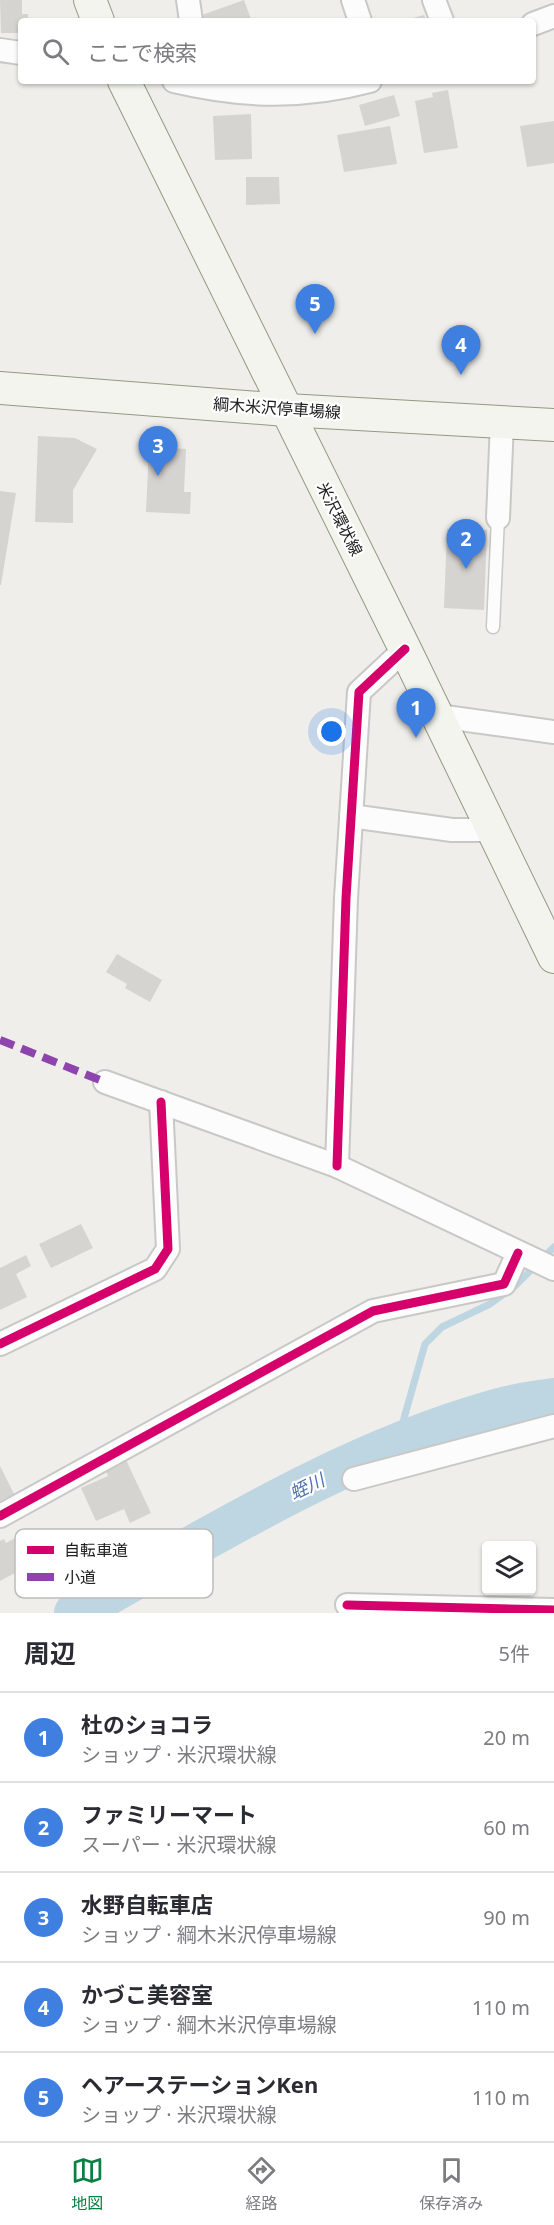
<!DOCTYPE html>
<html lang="ja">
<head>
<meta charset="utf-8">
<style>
	:root { --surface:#fff; --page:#f2f2f3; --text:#2b2b33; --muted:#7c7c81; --line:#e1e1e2; --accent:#0b8043 }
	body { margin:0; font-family:"Noto Sans","Noto Sans JP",sans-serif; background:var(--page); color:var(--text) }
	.controls { position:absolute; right:18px; bottom:18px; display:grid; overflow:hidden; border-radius:6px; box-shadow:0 2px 4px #0004 }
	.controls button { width:54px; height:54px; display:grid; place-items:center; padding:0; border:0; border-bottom:2px solid var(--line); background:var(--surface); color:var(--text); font:30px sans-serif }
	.you { position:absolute; left:332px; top:732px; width:21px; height:21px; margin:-15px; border:4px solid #fff; border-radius:50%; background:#1a73e8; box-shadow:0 0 0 9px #1a73e833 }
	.badge { display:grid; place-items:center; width:39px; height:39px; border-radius:50%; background:var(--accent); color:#fff; font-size:20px; font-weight:700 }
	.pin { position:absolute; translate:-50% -50px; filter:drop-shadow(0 2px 3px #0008) }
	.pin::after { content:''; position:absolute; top:32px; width:21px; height:18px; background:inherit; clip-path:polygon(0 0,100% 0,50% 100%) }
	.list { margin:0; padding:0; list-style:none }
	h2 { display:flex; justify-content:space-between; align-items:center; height:78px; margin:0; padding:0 24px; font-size:26px }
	h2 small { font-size:20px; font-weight:400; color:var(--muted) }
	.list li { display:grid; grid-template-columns:39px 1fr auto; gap:18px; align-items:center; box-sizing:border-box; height:90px; padding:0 24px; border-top:2px solid var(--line) }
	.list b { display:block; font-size:22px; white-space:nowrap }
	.list p { margin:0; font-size:20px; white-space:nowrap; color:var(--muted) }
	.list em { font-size:20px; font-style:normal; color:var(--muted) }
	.icon { flex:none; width:33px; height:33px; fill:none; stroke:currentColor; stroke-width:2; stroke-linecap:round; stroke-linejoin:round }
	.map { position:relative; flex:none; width:554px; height:1613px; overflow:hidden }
	.search { position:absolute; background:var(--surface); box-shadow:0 2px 4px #0004; left:18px; right:18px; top:18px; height:66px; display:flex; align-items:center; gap:15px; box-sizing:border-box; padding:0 21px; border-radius:6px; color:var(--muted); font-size:22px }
	.sheet { height:528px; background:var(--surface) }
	nav { display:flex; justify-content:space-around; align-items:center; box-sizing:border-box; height:84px; border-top:2px solid var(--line); background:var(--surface); font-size:16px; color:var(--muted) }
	nav a { display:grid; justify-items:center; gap:3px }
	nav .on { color:var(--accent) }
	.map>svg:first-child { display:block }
</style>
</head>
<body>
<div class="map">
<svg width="554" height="1613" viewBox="0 0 554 1613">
	<rect width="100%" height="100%" fill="#efeeea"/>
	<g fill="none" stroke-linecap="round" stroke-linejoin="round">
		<polyline stroke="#bed5e2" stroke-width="7" points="397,1443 425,1344 442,1327 490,1304 515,1286 554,1247"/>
		<path stroke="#bed5e2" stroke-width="42" d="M 75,1613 C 210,1537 346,1452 496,1410 C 515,1404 535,1402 554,1399"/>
	</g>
	<g fill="#d6d4d1">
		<polygon points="0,0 22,0 22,14 28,14 28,21 21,21 21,33 1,33"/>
		<polygon points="244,0 251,19 246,21 204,21 202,15"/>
		<polygon points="424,15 426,21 406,21 406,20"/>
		<polygon points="448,90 458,148 424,153 415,101 433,97 432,93"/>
		<polygon points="394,95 400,116 365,126 359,105"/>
		<polygon points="251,114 252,159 215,160 213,116"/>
		<polygon points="554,121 554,163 527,167 520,126"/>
		<polygon points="390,126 397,164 344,172 337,135"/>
		<polygon points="246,177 279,177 280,204 246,205"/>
		<polygon points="38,436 75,438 97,449 73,490 73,523 35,522"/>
		<polygon points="149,447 186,449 184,492 191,492 190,514 146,512"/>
		<polygon points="0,491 16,493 1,585 0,585"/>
		<polygon points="447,529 487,530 484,610 444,608"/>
		<polygon points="117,954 162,980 150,1002 125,988 127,984 106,972"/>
		<polygon points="81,1224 93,1248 51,1268 39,1244"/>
		<polygon points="26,1255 31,1266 16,1274 27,1297 0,1310 0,1268"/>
		<polygon points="126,1460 151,1513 130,1523 124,1509 96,1521 81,1488 108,1476 105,1469"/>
		<polygon points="0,1466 14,1494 0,1501"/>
		<polygon points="23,1534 37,1561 0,1581 0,1541 4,1539 6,1543"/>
	</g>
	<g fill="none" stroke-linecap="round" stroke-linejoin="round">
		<defs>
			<polyline id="lane" points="493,627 498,518"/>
			<g id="street">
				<polyline points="188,0 191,21"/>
				<polyline points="353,0 360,21"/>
				<polyline points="434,0 442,21"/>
				<polyline points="533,24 554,16"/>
				<polyline points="0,50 21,53"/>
				<path d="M 174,81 C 242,97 303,99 370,81"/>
				<polyline points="498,518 502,422"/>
				<polyline points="438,716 554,732"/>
				<polyline points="351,816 452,830 493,830"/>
				<polyline points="105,1082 337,1166 554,1269"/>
				<polyline points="337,1166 346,898 359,692 405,649"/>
				<polyline points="0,1344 155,1269 168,1249 161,1102"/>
				<polyline points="354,1479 554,1426"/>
				<polyline points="0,1516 373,1311 504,1284 518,1253"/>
				<polyline points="347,1605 554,1610"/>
			</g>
			<g id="secondary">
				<polyline points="90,0 98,21"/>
				<polyline points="124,81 405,649 554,957"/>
				<polyline points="0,388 286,410 554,425"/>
			</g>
		</defs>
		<use href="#lane" stroke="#c8c8c6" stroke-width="15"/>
		<use href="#street" stroke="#c8c8c6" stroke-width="26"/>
		<use href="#secondary" stroke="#949982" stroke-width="34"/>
		<use href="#lane" stroke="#fdfcfc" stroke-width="12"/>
		<use href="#street" stroke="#fdfcfc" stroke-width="22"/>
		<use href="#secondary" stroke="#f2f4ed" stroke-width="32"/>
		<polyline stroke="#8e44ad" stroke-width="8" stroke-dasharray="15 8" stroke-linecap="butt" points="0,1040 105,1082"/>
		<defs>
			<g id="cycleway">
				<polyline points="337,1166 346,898 359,692 405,649"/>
				<polyline points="0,1344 155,1269 168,1249 161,1102"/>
				<polyline points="0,1516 373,1311 504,1284 518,1253"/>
				<polyline points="347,1605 554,1610"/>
			</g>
		</defs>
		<use href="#cycleway" stroke="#fff" stroke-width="13"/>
		<use href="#cycleway" stroke="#d6006c" stroke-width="9"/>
	</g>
	<g text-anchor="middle" stroke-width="4.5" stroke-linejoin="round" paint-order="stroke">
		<g font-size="16" fill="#212121" stroke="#fff">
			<text transform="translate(277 408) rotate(4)" y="6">綱木米沢停車場線</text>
			<text transform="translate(340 519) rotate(63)" y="6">米沢環状線</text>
		</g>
		<g font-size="18" font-style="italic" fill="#4c70b1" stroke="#fff">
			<text transform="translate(307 1487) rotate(-26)" y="6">蛭川</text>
		</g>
	</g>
	<rect x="15" y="1529" width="198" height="69" rx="9" fill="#fff" stroke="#bcbcbc" stroke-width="1.5"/>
	<rect x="27" y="1546" width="27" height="8" fill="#d6006c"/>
	<rect x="27" y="1573" width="27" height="8" fill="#8e44ad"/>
	<g font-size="16" fill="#212121">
		<text x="64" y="1556">自転車道</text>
		<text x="64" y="1583">小道</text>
	</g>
</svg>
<div class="controls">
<button><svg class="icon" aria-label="layers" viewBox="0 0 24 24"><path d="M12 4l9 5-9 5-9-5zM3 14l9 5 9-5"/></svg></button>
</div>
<div class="you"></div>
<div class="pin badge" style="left:416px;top:738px;background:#3f7fe0">1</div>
<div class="pin badge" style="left:466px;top:569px;background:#3f7fe0">2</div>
<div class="pin badge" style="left:158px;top:476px;background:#3f7fe0">3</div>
<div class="pin badge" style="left:461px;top:375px;background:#3f7fe0">4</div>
<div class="pin badge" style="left:315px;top:334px;background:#3f7fe0">5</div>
<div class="search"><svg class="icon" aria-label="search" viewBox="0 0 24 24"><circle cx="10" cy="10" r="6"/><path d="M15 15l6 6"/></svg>ここで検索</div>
</div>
<section class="sheet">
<h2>周辺<small>5件</small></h2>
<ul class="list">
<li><span class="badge" style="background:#3f7fe0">1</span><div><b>杜のショコラ</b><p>ショップ · 米沢環状線</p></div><em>20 m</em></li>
<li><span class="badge" style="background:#3f7fe0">2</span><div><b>ファミリーマート</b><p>スーパー · 米沢環状線</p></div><em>60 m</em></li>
<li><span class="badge" style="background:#3f7fe0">3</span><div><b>水野自転車店</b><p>ショップ · 綱木米沢停車場線</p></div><em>90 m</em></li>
<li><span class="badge" style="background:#3f7fe0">4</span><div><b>かづこ美容室</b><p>ショップ · 綱木米沢停車場線</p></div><em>110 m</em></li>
<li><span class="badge" style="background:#3f7fe0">5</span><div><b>ヘアーステーションKen</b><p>ショップ · 米沢環状線</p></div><em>110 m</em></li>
</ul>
</section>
<nav>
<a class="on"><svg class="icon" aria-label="map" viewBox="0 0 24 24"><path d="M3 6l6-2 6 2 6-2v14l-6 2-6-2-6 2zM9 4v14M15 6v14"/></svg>地図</a>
<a><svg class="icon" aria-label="directions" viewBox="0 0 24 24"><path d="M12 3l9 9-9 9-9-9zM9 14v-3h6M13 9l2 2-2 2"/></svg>経路</a>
<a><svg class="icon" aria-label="saved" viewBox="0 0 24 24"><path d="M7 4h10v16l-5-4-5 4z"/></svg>保存済み</a>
</nav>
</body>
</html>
